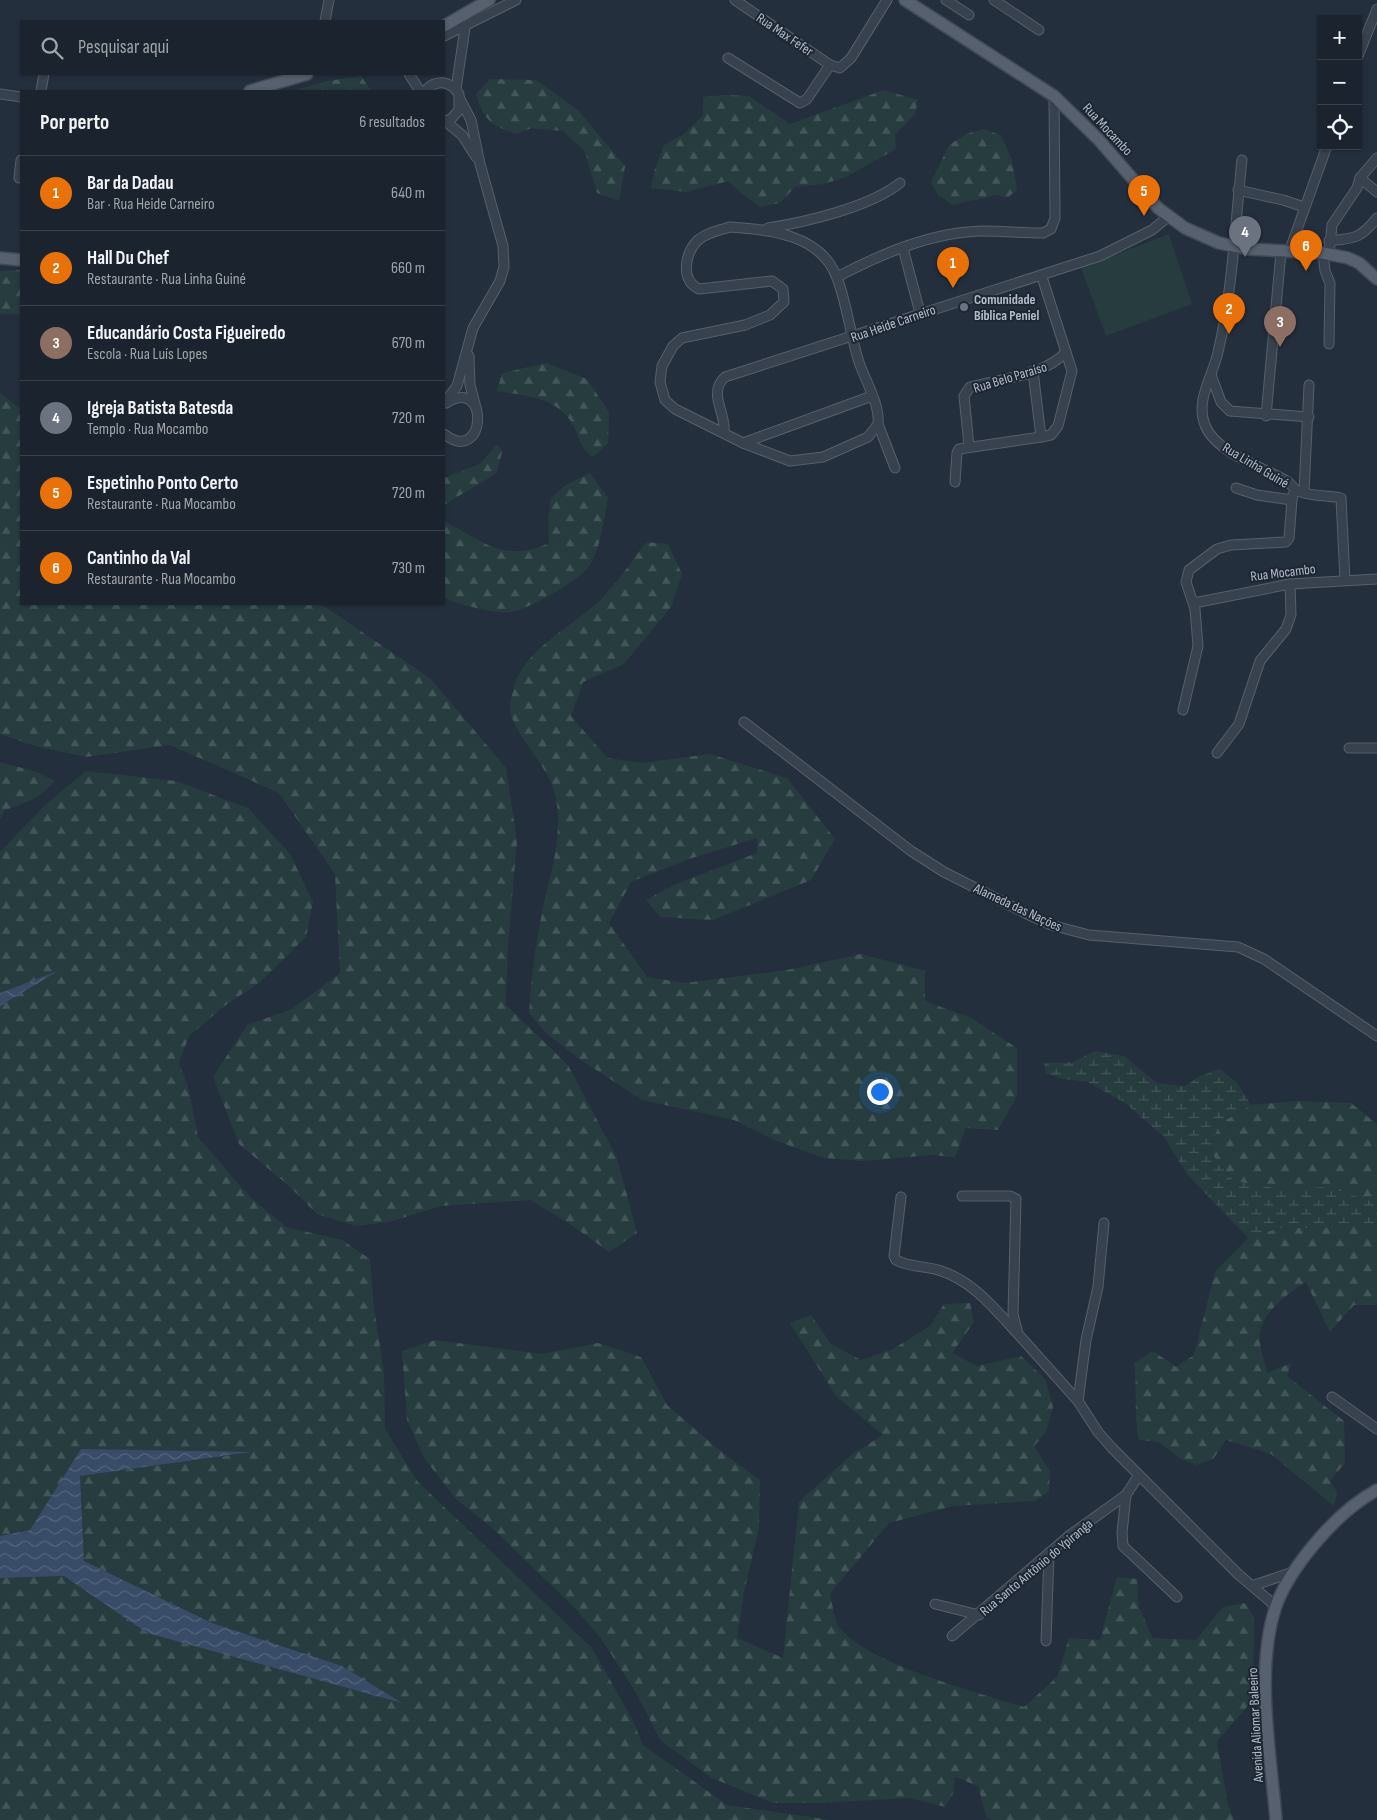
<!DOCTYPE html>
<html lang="pt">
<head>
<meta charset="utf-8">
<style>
	:root { --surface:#1b232e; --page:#282f3a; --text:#f1f3f6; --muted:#a0a4aa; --line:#39404a; --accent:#b45309 }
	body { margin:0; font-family:"Sofia Sans Condensed",sans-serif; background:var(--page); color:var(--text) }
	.controls { position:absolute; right:15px; top:15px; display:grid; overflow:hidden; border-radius:0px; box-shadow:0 1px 4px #0004 }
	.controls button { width:45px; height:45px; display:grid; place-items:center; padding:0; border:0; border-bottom:1px solid var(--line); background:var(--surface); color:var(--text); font:25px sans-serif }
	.you { position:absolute; left:879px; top:1091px; width:18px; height:18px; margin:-12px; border:4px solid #fff; border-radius:50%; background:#1a73e8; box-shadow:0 0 0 8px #1a73e833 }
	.badge { display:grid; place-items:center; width:32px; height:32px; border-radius:50%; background:var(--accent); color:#fff; font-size:16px; font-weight:700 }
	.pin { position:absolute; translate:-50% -41px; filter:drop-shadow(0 1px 2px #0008) }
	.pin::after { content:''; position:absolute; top:26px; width:18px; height:15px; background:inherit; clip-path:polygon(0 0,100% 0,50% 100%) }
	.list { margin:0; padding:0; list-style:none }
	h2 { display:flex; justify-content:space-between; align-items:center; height:65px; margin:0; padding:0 20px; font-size:21px }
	h2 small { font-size:16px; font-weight:400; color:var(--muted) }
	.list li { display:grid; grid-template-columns:32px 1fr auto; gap:15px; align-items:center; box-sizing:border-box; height:75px; padding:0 20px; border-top:1px solid var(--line) }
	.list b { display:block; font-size:19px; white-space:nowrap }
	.list p { margin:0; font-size:16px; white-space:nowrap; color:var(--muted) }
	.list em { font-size:16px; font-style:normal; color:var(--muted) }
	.icon { flex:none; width:28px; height:28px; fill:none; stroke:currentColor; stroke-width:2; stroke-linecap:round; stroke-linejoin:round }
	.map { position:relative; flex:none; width:1377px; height:1820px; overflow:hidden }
	.search { position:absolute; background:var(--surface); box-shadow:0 1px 4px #0004; left:20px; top:20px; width:425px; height:55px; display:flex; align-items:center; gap:12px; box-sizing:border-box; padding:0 18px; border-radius:0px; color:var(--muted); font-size:19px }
	.panel { position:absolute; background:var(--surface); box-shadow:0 1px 4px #0004; left:20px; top:90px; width:425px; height:515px; border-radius:0px }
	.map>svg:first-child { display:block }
</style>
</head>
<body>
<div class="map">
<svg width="1377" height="1820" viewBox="0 0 1377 1820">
	<defs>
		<pattern id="forest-firs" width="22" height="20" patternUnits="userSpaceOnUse" patternTransform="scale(1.25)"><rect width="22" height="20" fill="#263c3f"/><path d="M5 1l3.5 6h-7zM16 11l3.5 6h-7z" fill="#435659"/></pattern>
		<pattern id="wetland-marsh" width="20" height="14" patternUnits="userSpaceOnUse" patternTransform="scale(1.25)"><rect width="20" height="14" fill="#263c3f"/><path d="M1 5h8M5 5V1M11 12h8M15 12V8" fill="none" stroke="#435659"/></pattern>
		<pattern id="water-waves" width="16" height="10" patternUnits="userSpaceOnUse" patternTransform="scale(1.25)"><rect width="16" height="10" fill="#394c67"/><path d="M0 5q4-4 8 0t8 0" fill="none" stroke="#53647b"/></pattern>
	</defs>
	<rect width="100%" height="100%" fill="#242f3e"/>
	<g fill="url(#forest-firs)">
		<polygon points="361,76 371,91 293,91 327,81"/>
		<path d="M 490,79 L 536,80 L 577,109 L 625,166 L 619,201 L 597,193 L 585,152 L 563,131 L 532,128 L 516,134 C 490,125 484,120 476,94 Z"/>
		<polygon points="884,90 918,100 915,114 895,135 896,149 846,177 823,184 795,187 780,203 760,207 742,194 728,181 687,192 651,188 655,169 664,145 684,134 703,115 703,97 724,95 749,96 790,124"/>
		<polygon points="983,129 1001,135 1012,160 1017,190 1007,198 997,195 953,205 938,195 931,182 949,145 966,134"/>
		<polygon points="21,270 21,314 0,314 0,271"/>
		<path d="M 546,363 L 587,379 L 609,412 L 608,443 L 593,457 C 578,445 581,441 573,425 C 558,397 525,396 497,391 L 502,373 Z"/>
		<polygon points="0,393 21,410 21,604 321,604 431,679 506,768 517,841 508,945 506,1005 568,1065 617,1158 637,1233 609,1252 573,1226 530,1200 441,1206 389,1222 356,1226 317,1214 289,1186 239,1144 213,1077 247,1025 292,1009 340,973 335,874 279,793 170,745 86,757 39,747 0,734"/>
		<polygon points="497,444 502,452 497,473 444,505 444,478 480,464"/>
		<path d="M 590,473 L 608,498 C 604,521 601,545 590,565 C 582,579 528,610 511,612 C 496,615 459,604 444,598 L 444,518 L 446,522 C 485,543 505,563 549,543 L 548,519 L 551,498 L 566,485 Z"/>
		<path d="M 646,542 L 668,544 L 682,574 L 671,607 L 624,664 L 583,682 L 571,716 L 607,758 L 642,763 L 710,754 L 787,778 L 835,839 L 811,880 L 713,920 L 660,917 L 646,900 L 676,884 L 757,853 L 757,838 L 689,859 L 631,882 L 609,923 L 647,977 L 685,983 L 787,970 L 861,954 L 925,971 L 925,1001 L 971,1018 L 1017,1048 L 1017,1096 L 998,1130 L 966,1128 L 955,1157 L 931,1155 L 863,1161 L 824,1158 L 774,1140 L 734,1120 L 642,1100 L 581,1060 L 547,1034 L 529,1013 C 531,983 534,953 540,923 C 547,882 564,841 556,799 C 550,766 520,744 510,712 C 509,706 513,689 515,683 C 531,644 573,627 601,599 C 618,582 632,561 646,542 Z"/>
		<path d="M 0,762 L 37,772 L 55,781 C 41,797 25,804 5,810 L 0,819 Z"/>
		<polygon points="86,771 176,781 248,808 290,854 313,902 306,937 260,982 223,1007 189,1036 179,1063 188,1086 198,1137 249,1196 286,1227 342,1240 370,1259 374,1308 384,1373 385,1429 418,1482 592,1648 632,1719 643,1745 727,1805 830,1820 0,1820 0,1578 64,1576 147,1633 399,1702 342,1666 212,1623 84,1561 80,1476 248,1453 82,1449 30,1530 0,1536 0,1006 55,973 0,993 0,852 46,804"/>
		<polygon points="1298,1101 1351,1103 1377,1124 1377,1203 1327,1187 1280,1189 1234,1181 1216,1160 1210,1149 1219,1124 1251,1105"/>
		<path d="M 1362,1223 L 1377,1231 L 1377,1305 L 1354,1305 L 1330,1332 L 1306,1282 C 1286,1294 1257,1316 1260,1342 C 1261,1353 1265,1363 1267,1373 L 1291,1363 L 1287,1376 L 1344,1421 L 1345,1463 L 1330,1481 L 1337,1492 L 1334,1506 L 1271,1454 L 1226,1440 L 1213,1459 L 1197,1465 L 1181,1459 L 1158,1442 L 1139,1440 C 1133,1414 1138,1389 1134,1363 L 1153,1351 L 1176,1367 L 1194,1355 L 1215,1272 L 1248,1238 L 1279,1228 L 1321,1228 Z"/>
		<path d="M 970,1303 L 974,1322 L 952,1353 L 977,1366 L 1021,1356 L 1045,1379 L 1053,1407 L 1046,1432 L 1034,1446 L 1050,1471 L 1049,1491 L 1035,1501 L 953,1506 L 889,1523 L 830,1594 C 832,1603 834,1619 839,1627 C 867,1664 979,1693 1024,1707 L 1057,1677 L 1069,1638 L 1100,1640 L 1117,1577 L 1137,1579 L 1139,1606 L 1152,1638 L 1196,1640 L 1223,1607 L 1245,1603 L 1254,1617 L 1253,1700 L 1217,1741 L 1228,1804 L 1234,1820 L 992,1820 L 986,1816 L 978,1786 L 955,1777 L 953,1794 L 945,1807 L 910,1798 L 819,1803 L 773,1803 L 712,1778 L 661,1741 L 635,1691 L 600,1637 L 573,1606 L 491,1527 L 457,1500 L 424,1458 L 407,1420 L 402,1351 L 435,1340 L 542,1354 L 598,1343 L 641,1357 L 667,1405 L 718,1449 L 760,1480 L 759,1528 L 744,1592 L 737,1638 L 783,1658 L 799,1502 L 851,1455 L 883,1435 L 836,1396 L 790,1323 L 811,1315 L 831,1344 L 861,1360 L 893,1349 L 930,1326 L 944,1304 Z"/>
	</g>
	<polygon fill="url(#wetland-marsh)" points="1095,1051 1124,1056 1157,1083 1185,1086 1200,1076 1220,1069 1237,1083 1251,1105 1219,1124 1210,1149 1216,1160 1234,1181 1280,1189 1327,1187 1377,1203 1377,1231 1362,1223 1321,1228 1279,1228 1248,1238 1187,1174 1164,1137 1125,1103 1088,1082 1062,1079 1046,1073 1044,1063 1073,1062"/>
	<polygon fill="#263c3f" points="1169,234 1192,304 1106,336 1081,268"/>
	<g fill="url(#water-waves)">
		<polygon points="58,971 0,1006 0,993"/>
		<polygon points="81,1449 252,1452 80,1476 84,1561 212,1623 342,1666 402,1703 147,1633 64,1576 0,1578 0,1536 30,1530"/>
	</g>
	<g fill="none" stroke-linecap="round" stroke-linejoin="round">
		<defs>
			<g id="minor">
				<polyline points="735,0 830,65 840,68 851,58 887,0"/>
				<polyline points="946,0 969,15"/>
				<polyline points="994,0 1039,30"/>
				<polyline points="325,21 329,0"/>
				<polyline points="444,36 516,0"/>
				<polyline points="1358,56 1377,9"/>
				<polyline points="728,58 800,103 807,99 830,65"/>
				<polyline points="409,74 420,91"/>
				<polyline points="456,89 465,28"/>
				<polyline points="41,91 44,74"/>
				<path d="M 425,91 C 435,79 450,80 459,94 L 459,110 L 451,119 L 444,121"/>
				<polyline points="0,94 21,97"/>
				<polyline points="445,121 462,135 476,157"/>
				<path d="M 1242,160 C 1235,224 1233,289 1218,352 C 1213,376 1195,400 1205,425 C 1215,452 1262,467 1285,480 C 1290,482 1292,487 1296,490 C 1309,497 1328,495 1341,498 L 1345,580"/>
				<polyline points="19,178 21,160"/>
				<polyline points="1360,178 1377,192"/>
				<polyline points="1238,190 1283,200 1304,207"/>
				<path d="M 730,227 C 770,230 821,234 837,278 C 847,304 850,333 858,359 C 864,379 880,403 878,424 L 868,437 L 823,457 L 790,461 L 743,443 L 675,409 L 665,400 L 660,382 L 662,366 L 673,346 L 682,338 L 745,325 L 770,315 L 784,302 L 783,289 L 772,281 L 699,289 C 680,280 685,254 697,241 C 705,233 720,230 730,227 Z"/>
				<path d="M 768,228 C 806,222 870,207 900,183"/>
				<path d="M 1329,241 C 1355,238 1360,239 1377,218"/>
				<polyline points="903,248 920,313"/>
				<polyline points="1289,252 1327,146"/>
				<polyline points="1323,253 1325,271 1330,283 1329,344"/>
				<polyline points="1329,254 1332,225 1357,188 1360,178 1377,158"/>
				<path d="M 837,277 C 881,254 932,232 982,231 C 1002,231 1023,233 1043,233 L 1051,229 L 1055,218 L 1054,96"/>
				<polyline points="469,356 470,385 476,408"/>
				<polyline points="1033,371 1041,437"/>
				<polyline points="1211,375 1221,402 1230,411 1309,417"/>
				<polyline points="444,403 457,386 473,328 500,281 504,267 503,246 480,164 471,120 460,99"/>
				<polyline points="1266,416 1281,252"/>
				<polyline points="878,424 895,468"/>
				<path d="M 724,433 C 727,414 707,393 725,377 L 1100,256 L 1152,230 L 1168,217"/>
				<path d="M 444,434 C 486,467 491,375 446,403"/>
				<polyline points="743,443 872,396"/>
				<path d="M 969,446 L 964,396 L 970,387 C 1000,379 1044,376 1066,352"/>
				<polyline points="955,482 957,453 959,449 1041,437 1051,435 1058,426 1072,371 1042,277"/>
				<polyline points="1236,488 1257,495 1292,500 1293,495"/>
				<polyline points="1304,492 1309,385"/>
				<polyline points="1194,603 1290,584 1377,579"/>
				<polyline points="1183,710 1198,646 1195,609 1186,582 1189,570 1217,549 1231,545 1286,542 1289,538 1292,500"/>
				<polyline points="744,722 911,851 944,872 1027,914 1051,925 1089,935 1238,947 1264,959 1377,1036"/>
				<polyline points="1349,748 1377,748"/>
				<polyline points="1217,753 1239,724 1260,661 1286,629 1291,615 1290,584"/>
				<polyline points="962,1196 1010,1196 1016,1199 1013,1314 1018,1334 1078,1401 1098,1432 1112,1448 1238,1574 1271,1602 1275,1609"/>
				<path d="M 901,1197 L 894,1256 L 896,1260 C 908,1267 925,1266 938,1270 C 972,1280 993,1307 1016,1332"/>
				<polyline points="1332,1397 1377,1429"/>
				<polyline points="1078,1401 1086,1340 1098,1287 1104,1223"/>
				<polyline points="1126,1495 1122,1533 1123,1546 1177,1597"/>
				<polyline points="1252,1586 1293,1572"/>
				<polyline points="935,1604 979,1615"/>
				<polyline points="952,1636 1070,1535 1126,1495 1139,1475"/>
				<polyline points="1046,1641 1049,1553"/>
			</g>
			<g id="major">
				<polyline points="905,0 1054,96 1098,139 1158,208 1185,228 1219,243 1248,249 1323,253 1348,258 1359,263 1377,279"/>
				<polyline points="444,26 489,0"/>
				<polyline points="250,91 307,74"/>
				<polyline points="0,258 21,260"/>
				<path d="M 1276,1820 C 1271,1755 1255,1672 1275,1609 C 1283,1584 1300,1561 1317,1541 C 1335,1520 1353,1503 1377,1490"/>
			</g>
		</defs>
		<use href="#minor" stroke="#565f6c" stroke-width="11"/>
		<use href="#major" stroke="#414a57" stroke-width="14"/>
		<use href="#minor" stroke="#38414e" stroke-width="9"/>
		<use href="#major" stroke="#56606e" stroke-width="11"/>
	</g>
	<circle fill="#6b7280" stroke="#1d2633" stroke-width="2" cx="964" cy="307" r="5"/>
	<g text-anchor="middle" stroke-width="4" stroke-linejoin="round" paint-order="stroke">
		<g font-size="14" fill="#b4bcc9" stroke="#1d2633">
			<text transform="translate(785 34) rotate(34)" y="5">Rua Max Fefer</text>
			<text transform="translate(1108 129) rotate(47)" y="5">Rua Mocambo</text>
			<text transform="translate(893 323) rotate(-19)" y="5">Rua Heide Carneiro</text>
			<text transform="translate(1010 377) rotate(-17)" y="5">Rua Belo Paraíso</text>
			<text transform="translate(1256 465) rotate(31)" y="5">Rua Linha Guiné</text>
			<text transform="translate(1283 572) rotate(-7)" y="5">Rua Mocambo</text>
			<text transform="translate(1018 907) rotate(25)" y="5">Alameda das Nações</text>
			<text transform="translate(1036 1567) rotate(-40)" y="5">Rua Santo Antônio do Ypiranga</text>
			<text transform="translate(1255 1725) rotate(-93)" y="5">Avenida Aliomar Baleeiro</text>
		</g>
		<g font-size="14" font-weight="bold" fill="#b4bcc9" stroke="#1d2633" text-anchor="start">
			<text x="974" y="304">Comunidade<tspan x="974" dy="16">Bíblica Peniel</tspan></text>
		</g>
	</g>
</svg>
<div class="controls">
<button>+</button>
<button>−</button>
<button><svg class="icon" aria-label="locate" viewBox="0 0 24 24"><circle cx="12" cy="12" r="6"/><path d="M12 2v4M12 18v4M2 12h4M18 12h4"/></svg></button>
</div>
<div class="you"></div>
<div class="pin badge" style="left:953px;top:288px;background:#e8710a">1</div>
<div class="pin badge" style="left:1229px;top:334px;background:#e8710a">2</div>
<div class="pin badge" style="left:1280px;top:347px;background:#8d6e63">3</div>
<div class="pin badge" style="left:1245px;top:257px;background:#6b7280">4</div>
<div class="pin badge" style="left:1144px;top:216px;background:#e8710a">5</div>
<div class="pin badge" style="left:1306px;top:271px;background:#e8710a">6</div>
<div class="search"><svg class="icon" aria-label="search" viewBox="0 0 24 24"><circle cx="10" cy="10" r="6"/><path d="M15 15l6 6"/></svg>Pesquisar aqui</div>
<section class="panel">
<h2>Por perto<small>6 resultados</small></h2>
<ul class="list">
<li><span class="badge" style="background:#e8710a">1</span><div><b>Bar da Dadau</b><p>Bar · Rua Heide Carneiro</p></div><em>640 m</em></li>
<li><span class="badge" style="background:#e8710a">2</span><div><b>Hall Du Chef</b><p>Restaurante · Rua Linha Guiné</p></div><em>660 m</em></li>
<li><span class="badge" style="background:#8d6e63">3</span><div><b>Educandário Costa Figueiredo</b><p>Escola · Rua Luís Lopes</p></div><em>670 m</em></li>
<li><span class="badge" style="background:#6b7280">4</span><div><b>Igreja Batista Batesda</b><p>Templo · Rua Mocambo</p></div><em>720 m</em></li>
<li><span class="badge" style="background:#e8710a">5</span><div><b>Espetinho Ponto Certo</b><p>Restaurante · Rua Mocambo</p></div><em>720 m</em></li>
<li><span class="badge" style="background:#e8710a">6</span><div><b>Cantinho da Val</b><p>Restaurante · Rua Mocambo</p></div><em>730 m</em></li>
</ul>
</section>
</div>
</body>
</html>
